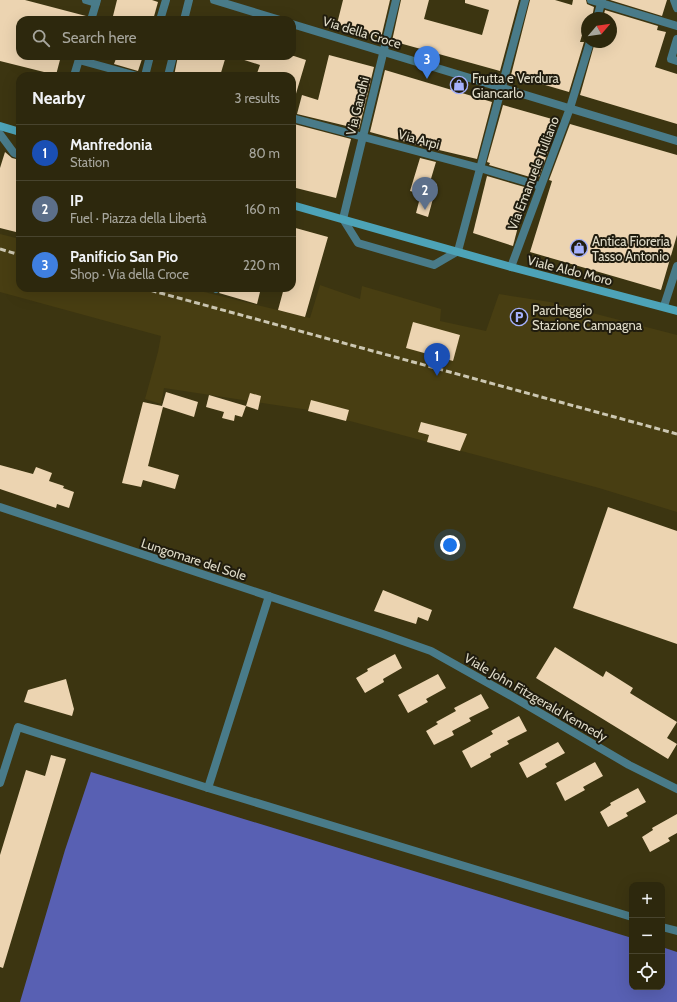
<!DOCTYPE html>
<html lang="en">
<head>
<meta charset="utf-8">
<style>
	:root { --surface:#2d280d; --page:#39341b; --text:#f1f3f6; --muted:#a7a69d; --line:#48442e; --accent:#ea580c }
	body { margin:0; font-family:Cabin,sans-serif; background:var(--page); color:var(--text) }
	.controls { position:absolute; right:12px; bottom:12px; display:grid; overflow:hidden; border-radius:8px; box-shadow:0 4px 16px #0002 }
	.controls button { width:36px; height:36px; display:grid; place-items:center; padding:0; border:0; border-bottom:1px solid var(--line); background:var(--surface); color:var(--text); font:20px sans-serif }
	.compass { position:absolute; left:581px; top:12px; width:36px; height:36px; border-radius:50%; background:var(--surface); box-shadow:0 4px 16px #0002; rotate:61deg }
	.you { position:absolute; left:450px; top:545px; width:14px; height:14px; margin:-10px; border:3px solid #fff; border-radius:50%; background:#1a73e8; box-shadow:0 0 0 6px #1a73e833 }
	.badge { display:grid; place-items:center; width:26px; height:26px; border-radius:50%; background:var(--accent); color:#fff; font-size:13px; font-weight:700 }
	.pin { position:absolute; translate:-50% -33px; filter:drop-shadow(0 1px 2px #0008) }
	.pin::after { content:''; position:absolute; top:21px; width:14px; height:12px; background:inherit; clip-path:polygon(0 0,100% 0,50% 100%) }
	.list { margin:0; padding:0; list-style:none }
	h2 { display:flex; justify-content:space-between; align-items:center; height:52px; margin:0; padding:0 16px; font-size:17px }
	h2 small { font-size:13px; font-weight:400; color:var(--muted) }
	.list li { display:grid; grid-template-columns:26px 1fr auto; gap:12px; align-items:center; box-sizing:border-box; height:56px; padding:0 16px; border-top:1px solid var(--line) }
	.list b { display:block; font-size:15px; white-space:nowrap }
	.list p { margin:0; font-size:13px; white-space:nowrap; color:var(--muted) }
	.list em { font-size:13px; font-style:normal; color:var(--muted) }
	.icon { flex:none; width:22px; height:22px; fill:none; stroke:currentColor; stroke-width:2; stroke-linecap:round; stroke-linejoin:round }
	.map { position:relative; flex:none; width:677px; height:1002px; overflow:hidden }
	.search { position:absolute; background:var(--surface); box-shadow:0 4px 16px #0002; left:16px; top:16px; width:280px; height:44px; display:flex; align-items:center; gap:10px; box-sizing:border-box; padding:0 14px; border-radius:12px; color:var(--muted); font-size:15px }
	.panel { position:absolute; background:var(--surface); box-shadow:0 4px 16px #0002; left:16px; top:72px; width:280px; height:220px; border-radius:12px }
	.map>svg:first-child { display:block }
</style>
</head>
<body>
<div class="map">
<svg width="677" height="1002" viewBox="0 0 677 1002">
	<rect width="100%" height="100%" fill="#3c3511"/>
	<polygon fill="#483e12" points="0,234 20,239 20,288 188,288 310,318 320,285 360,299 362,286 441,309 440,321 486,331 499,294 550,302 677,335 677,512 599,488 309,410 164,388 161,404 145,399 158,352 161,336 0,292"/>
	<polygon fill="#5860b3" points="91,772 632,938 632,987 662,987 662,947 677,952 677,1002 20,1002 65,850"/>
	<g fill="#ecd4b1">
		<polygon points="0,0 25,0 86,16 86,20 20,20 20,56 61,56 56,75 0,61"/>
		<polygon points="117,0 152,0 158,2 153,20 112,20"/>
		<polygon points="343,0 390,0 381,38 337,24"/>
		<polygon points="401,0 429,0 424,19 482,35 489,10 465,3 465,0 519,0 500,71 392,41"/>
		<polygon points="530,0 555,0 572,5 573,0 586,0 587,4 594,7 592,18 587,18 580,42 584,42 569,92 511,75"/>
		<polygon points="610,0 667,0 662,16"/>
		<polygon points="605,10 658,26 657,30 666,32 655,67 677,74 677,124 580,95 595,42 611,42 611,18 603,18"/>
		<polygon points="329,55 374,67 359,129 297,114 302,95 318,100"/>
		<polygon points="117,56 143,56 138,71 114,64"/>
		<polygon points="178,56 226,56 220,76 174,76"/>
		<polygon points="238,56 294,56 306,60 295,97 292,97 292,76 256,76 260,65 238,58"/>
		<polygon points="385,70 492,102 477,159 439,150 439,151 370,132"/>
		<polygon points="503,105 559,121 539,177 531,175 530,177 489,165 490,163 487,162"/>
		<polygon points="294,124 351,139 336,198 292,187 292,131"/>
		<polygon points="570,124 677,155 677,235 661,290 530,252 552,181 549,180"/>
		<polygon points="5,152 12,158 20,160 20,233 0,228 0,168"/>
		<polygon points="420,158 436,162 430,182 437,184 428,217 416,213 421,194 410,191"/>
		<polygon points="487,176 528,188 513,246 473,233"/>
		<polygon points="292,227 328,237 305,317 278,310 284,288 292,288"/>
		<polygon points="222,288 261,288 257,304 219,293"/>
		<polygon points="413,322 460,335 453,361 406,348"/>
		<polygon points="166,392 198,402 194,417 163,407 148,466 179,475 175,489 143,480 141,487 122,483 143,402 162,406"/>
		<polygon points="250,393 261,396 258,410 246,406"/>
		<polygon points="209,395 246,406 242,417 235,415 234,421 222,418 224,412 206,407"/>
		<polygon points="311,400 349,410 346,421 308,411"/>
		<polygon points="421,422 467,434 460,451 427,442 429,435 418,432"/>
		<polygon points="0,465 33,474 36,467 52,473 49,481 64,486 63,488 74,492 69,508 57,504 56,508 0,489"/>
		<polygon points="608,507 677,531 677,644 573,608"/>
		<polygon points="383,590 432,610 428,621 418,617 416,624 374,611"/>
		<polygon points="555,647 603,677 606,671 633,688 630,693 677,722 667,738 677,744 668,759 536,678"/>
		<polygon points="395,654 402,668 383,679 384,682 365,693 356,678 368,671 367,669"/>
		<polygon points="438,674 446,688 426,699 428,702 408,713 398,695"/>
		<polygon points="66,679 74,709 72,716 24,702 28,690"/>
		<polygon points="481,694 489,708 469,718 471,721 452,731 454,735 434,745 426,731 438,724 436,722 456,711 454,708"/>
		<polygon points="519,716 527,731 507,741 509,744 490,754 491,757 471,768 462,751 493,734 491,731"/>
		<polygon points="558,742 565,753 545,764 547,767 527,778 519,763"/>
		<polygon points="51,755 66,759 3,968 0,967 0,855 26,770 45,776"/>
		<polygon points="595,762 603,776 583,787 585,790 565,801 556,783"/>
		<polygon points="638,788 646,802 626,813 628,816 608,827 600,812 611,805 610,803"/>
		<polygon points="677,814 677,833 668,838 670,841 650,852 642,837 653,830 652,828"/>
	</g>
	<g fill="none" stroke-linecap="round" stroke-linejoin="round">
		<g stroke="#497b89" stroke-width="8">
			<polyline points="0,134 14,153 20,155"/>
			<polyline points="0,783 18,727 208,788 632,917"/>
			<polyline points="208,788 269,596"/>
			<polyline points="662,927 677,931"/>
		</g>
		<g stroke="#497b89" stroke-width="8">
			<polyline points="86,0 96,3"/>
			<polyline points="214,0 280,20"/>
			<polyline points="396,0 343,219 358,243 434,265 458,251 525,0"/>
			<polyline points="591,0 677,26"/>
			<polyline points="674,0 677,8"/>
			<polyline points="597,18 602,0"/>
			<polyline points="91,20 97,0"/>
			<polyline points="160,20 166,0"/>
			<polyline points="184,20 189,0"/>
			<polyline points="292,24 677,141"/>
			<polyline points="677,39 671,59 677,61"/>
			<polyline points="79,60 137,76"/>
			<polyline points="74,76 80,56"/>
			<polyline points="145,76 150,56"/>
			<polyline points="168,76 173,56"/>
			<polyline points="292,118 480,168 540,186"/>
			<polyline points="511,267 570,108 590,42"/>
			<polyline points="216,289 217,288"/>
			<polyline points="664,306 677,266"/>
		</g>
		<polyline stroke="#497b89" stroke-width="8" points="0,507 380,633 431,651 513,697 629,765 677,789"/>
		<g stroke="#4da3b8" stroke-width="8">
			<polyline points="0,126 20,132"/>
			<polyline points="292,205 511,267 677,311"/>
		</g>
		<g stroke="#ccc7b2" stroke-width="3" stroke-dasharray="6 3" stroke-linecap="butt">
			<polyline points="0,249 20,255"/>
			<polyline points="142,288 677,434"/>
		</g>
	</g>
	<defs>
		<symbol id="shop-ring" viewBox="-11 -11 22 22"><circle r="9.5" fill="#201c0e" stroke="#a5b1fc" stroke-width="1.5"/><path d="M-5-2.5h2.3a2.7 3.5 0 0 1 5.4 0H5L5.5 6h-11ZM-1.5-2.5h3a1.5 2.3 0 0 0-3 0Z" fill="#a5b1fc"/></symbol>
		<symbol id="parking-ring" viewBox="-11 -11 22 22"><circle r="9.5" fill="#201c0e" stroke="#a5b1fc" stroke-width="1.5"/><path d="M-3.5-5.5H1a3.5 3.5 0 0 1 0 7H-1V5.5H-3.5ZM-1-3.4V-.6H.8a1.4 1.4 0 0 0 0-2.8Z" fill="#a5b1fc"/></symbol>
	</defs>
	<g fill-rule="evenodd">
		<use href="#shop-ring" x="449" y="75" width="20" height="20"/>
		<use href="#shop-ring" x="569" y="238" width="20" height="20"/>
		<use href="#parking-ring" x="509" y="307" width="20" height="20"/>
	</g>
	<g text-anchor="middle" stroke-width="4" stroke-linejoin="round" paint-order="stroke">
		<g font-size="13" fill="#e0dcc9" stroke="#201c0e">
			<text transform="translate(362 32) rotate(17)" y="5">Via della Croce</text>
			<text transform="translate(357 106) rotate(-76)" y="5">Via Gandhi</text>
			<text transform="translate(419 139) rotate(15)" y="5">Via Arpi</text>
			<text transform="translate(533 173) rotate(-69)" y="5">Via Emanuele Tulliano</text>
			<text transform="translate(570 270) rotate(14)" y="5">Viale Aldo Moro</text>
			<text transform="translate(194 559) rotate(18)" y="5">Lungomare del Sole</text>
			<text transform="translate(536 697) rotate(30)" y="5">Viale John Fitzgerald Kennedy</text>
		</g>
		<g font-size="13" fill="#e0dcc9" stroke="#201c0e" text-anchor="start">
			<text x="472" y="83">Frutta e Verdura<tspan x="472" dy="15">Giancarlo</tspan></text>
			<text x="592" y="246">Antica Fioreria<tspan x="592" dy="15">Tasso Antonio</tspan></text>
			<text x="532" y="315">Parcheggio<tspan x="532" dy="15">Stazione Campagna</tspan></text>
		</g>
	</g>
</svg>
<div class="controls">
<button>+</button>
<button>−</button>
<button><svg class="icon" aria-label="locate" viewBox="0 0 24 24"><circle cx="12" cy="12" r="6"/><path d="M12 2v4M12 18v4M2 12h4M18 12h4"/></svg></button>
</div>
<svg class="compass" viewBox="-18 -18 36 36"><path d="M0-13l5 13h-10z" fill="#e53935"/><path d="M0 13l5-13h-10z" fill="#a7a69d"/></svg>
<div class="you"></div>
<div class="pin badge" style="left:437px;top:376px;background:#1a4fb4">1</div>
<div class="pin badge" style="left:425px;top:210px;background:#5c6f8a">2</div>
<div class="pin badge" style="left:427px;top:79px;background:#3f7fe0">3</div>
<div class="search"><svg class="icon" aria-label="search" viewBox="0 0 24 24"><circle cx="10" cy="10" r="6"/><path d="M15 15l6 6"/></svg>Search here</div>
<section class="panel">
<h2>Nearby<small>3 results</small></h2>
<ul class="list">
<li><span class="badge" style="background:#1a4fb4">1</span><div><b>Manfredonia</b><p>Station</p></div><em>80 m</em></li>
<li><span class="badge" style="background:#5c6f8a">2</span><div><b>IP</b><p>Fuel · Piazza della Libertà</p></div><em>160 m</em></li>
<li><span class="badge" style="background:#3f7fe0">3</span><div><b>Panificio San Pio</b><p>Shop · Via della Croce</p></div><em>220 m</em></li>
</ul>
</section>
</div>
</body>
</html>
